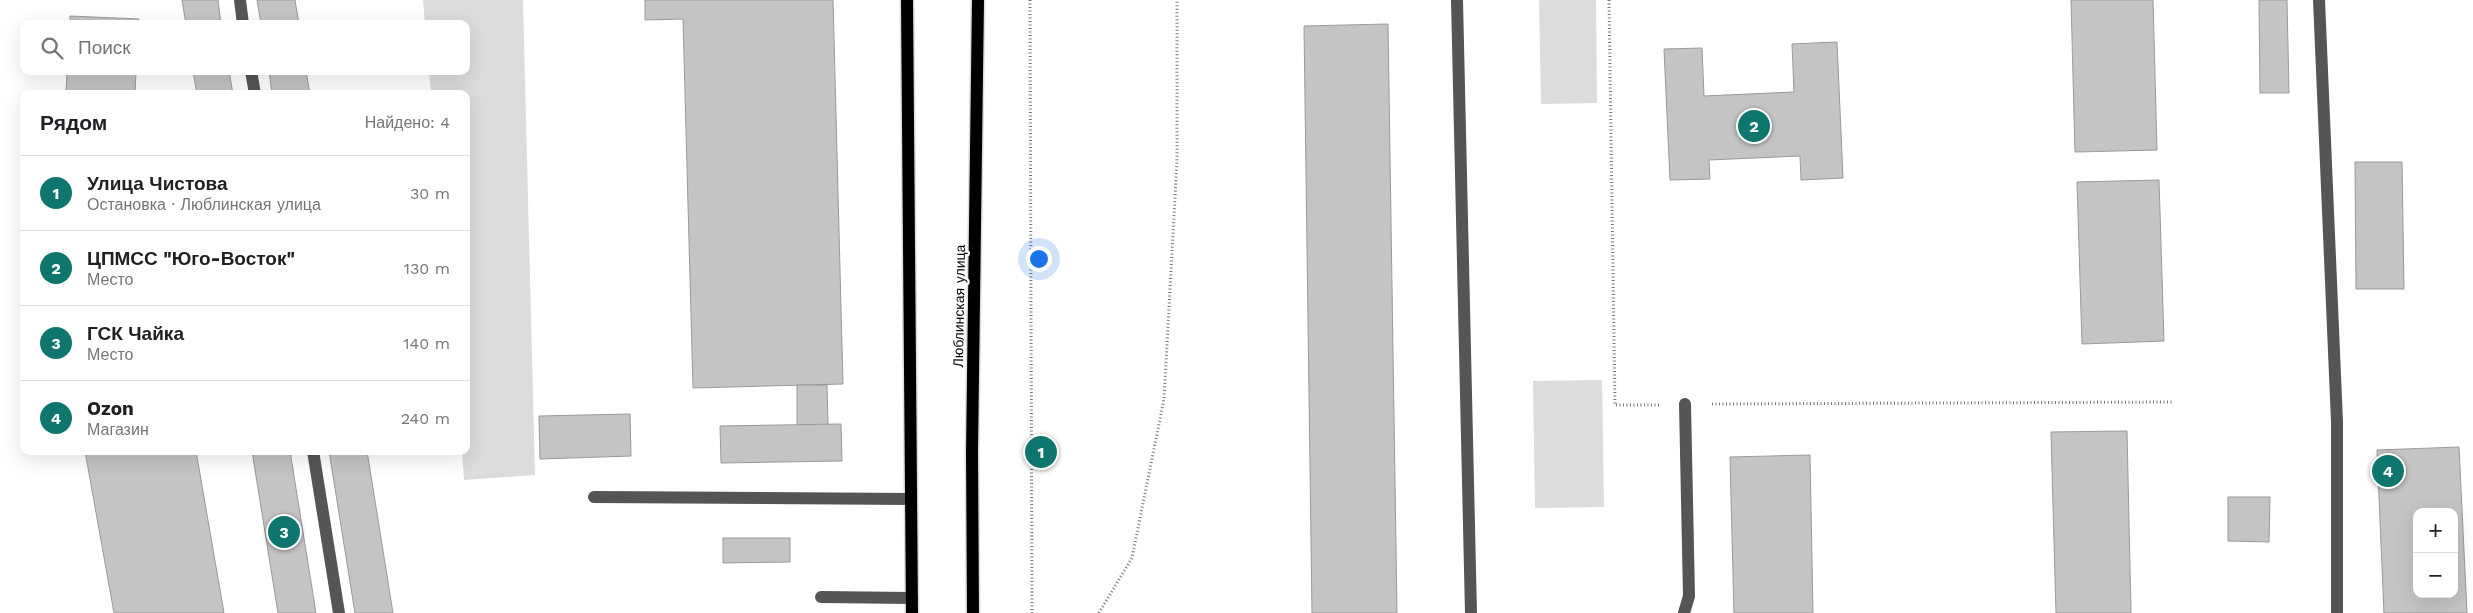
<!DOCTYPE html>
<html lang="ru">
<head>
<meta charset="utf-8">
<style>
	:root { --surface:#fff; --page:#f6f6f6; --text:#202124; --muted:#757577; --line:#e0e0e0; --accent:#0f766e }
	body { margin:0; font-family:"Work Sans",sans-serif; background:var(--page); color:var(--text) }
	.controls { position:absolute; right:15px; bottom:15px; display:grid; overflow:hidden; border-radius:10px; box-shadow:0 5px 20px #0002 }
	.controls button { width:45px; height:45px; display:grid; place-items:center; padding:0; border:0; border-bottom:1px solid var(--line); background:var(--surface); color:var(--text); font:25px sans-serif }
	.you { position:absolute; left:1038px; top:258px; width:18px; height:18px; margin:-12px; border:4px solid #fff; border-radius:50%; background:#1a73e8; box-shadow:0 0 0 8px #1a73e833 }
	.badge { display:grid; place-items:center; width:32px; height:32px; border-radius:50%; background:var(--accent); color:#fff; font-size:16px; font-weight:700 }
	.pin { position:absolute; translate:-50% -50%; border:2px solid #fff; box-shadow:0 1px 5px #0006 }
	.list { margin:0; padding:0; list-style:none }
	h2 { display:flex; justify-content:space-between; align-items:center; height:65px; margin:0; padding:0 20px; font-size:21px }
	h2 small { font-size:16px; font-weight:400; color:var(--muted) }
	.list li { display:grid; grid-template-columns:32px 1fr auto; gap:15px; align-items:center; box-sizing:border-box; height:75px; padding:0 20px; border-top:1px solid var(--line) }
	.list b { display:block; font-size:19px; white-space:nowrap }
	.list p { margin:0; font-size:16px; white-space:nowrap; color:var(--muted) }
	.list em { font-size:16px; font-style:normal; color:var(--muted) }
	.icon { flex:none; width:28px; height:28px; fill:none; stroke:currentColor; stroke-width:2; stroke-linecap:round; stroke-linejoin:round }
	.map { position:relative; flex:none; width:2473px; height:613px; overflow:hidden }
	.search { position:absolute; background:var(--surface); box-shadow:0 5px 20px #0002; left:20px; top:20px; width:450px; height:55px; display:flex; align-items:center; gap:12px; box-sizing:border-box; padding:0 18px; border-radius:10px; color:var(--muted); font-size:19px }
	.panel { position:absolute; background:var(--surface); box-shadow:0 5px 20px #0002; left:20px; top:90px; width:450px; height:365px; border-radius:10px }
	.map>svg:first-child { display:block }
</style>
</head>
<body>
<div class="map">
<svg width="2473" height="613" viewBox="0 0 2473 613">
	<rect width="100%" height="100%" fill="#fff"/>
	<g fill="#dcdcdc">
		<polygon points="423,0 523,0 535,475 464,480 462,451 466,451 466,94 431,94 429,71 466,71 466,24 425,24"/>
		<polygon points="1539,0 1596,0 1597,103 1541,104"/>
		<polygon points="1602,380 1604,507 1535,508 1533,381"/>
	</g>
	<g fill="#c4c4c4" stroke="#999" fill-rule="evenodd">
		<polygon points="182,0 218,0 221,24 186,24"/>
		<polygon points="257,0 295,0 299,24 261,24"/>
		<polygon points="645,0 833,0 843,384 693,388 683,19 645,20"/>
		<polygon points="2071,0 2153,0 2157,150 2075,152"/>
		<polygon points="2259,0 2287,0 2289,93 2260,93"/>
		<polygon points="70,16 139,19 138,24 70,24"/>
		<polygon points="1388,24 1397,613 1312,613 1304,26"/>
		<polygon points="1837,42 1843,178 1801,180 1800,156 1709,160 1710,179 1670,180 1664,49 1702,48 1704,96 1794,92 1792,44"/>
		<polygon points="67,71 136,71 135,94 66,94"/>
		<polygon points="193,71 229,71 233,94 197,94"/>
		<polygon points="269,71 306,71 310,94 272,94"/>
		<polygon points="2355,162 2402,162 2404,289 2356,289"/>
		<polygon points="2159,180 2164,341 2082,344 2077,182"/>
		<polygon points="797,385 827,385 828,425 797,425"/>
		<polygon points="630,414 631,456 540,459 539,416"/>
		<polygon points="841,424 842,461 721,463 720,426"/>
		<polygon points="2127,431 2131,613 2056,613 2051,432"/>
		<path d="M 2459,447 L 2467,613 L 2384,613 L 2377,450 ZM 2417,512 L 2454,512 L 2454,594 L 2417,594 Z"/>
		<polygon points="85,451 196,451 224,613 114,613"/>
		<polygon points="252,451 290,451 316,613 278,613"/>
		<polygon points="329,451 367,451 393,613 355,613"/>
		<polygon points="1810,455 1813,613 1734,613 1730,457"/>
		<polygon points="2228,497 2270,497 2269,542 2228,541"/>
		<polygon points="723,538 790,538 790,562 723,563"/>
	</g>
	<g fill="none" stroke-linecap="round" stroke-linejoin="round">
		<defs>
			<g id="major">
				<polyline points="907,0 912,613"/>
				<polyline points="973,613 972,452 978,0"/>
			</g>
		</defs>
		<use href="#major" stroke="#dbdbdb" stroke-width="15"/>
		<g stroke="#777" stroke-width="3" stroke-dasharray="1 2.5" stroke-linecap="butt">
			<polyline points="1030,0 1032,613"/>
			<polyline points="1609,0 1615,405 1659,405"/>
			<polyline points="1712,404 2174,402"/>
			<polyline points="1099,613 1132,558 1164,399 1177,161 1177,0"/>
		</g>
		<g stroke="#555" stroke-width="12">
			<polyline points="240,0 243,24"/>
			<polyline points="1457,0 1471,613"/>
			<polyline points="2319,0 2337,422 2337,613"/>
			<polyline points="251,71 255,94"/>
			<polyline points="313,451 339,613"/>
			<polyline points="594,497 911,499"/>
			<polyline points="821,597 912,598"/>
			<polyline points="1684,613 1689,596 1685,404"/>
		</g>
		<use href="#major" stroke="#000" stroke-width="12"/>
	</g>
	<g text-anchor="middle" stroke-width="4.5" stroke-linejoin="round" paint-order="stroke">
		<g font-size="14" fill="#000" stroke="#fff">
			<text transform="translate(959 306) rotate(-89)" y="5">Люблинская улица</text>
		</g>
	</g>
</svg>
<div class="controls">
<button>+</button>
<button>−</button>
</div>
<div class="you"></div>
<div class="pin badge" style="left:1041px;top:452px">1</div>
<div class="pin badge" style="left:1754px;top:126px">2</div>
<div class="pin badge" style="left:284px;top:532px">3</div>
<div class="pin badge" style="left:2388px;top:471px">4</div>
<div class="search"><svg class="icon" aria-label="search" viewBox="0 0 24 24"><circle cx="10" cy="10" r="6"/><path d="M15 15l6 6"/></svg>Поиск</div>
<section class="panel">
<h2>Рядом<small>Найдено: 4</small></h2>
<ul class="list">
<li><span class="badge">1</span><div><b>Улица Чистова</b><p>Остановка · Люблинская улица</p></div><em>30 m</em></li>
<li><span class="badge">2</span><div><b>ЦПМСС &quot;Юго-Восток&quot;</b><p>Место</p></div><em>130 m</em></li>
<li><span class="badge">3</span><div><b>ГСК Чайка</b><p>Место</p></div><em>140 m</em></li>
<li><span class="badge">4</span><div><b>Ozon</b><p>Магазин</p></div><em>240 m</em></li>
</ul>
</section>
</div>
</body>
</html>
